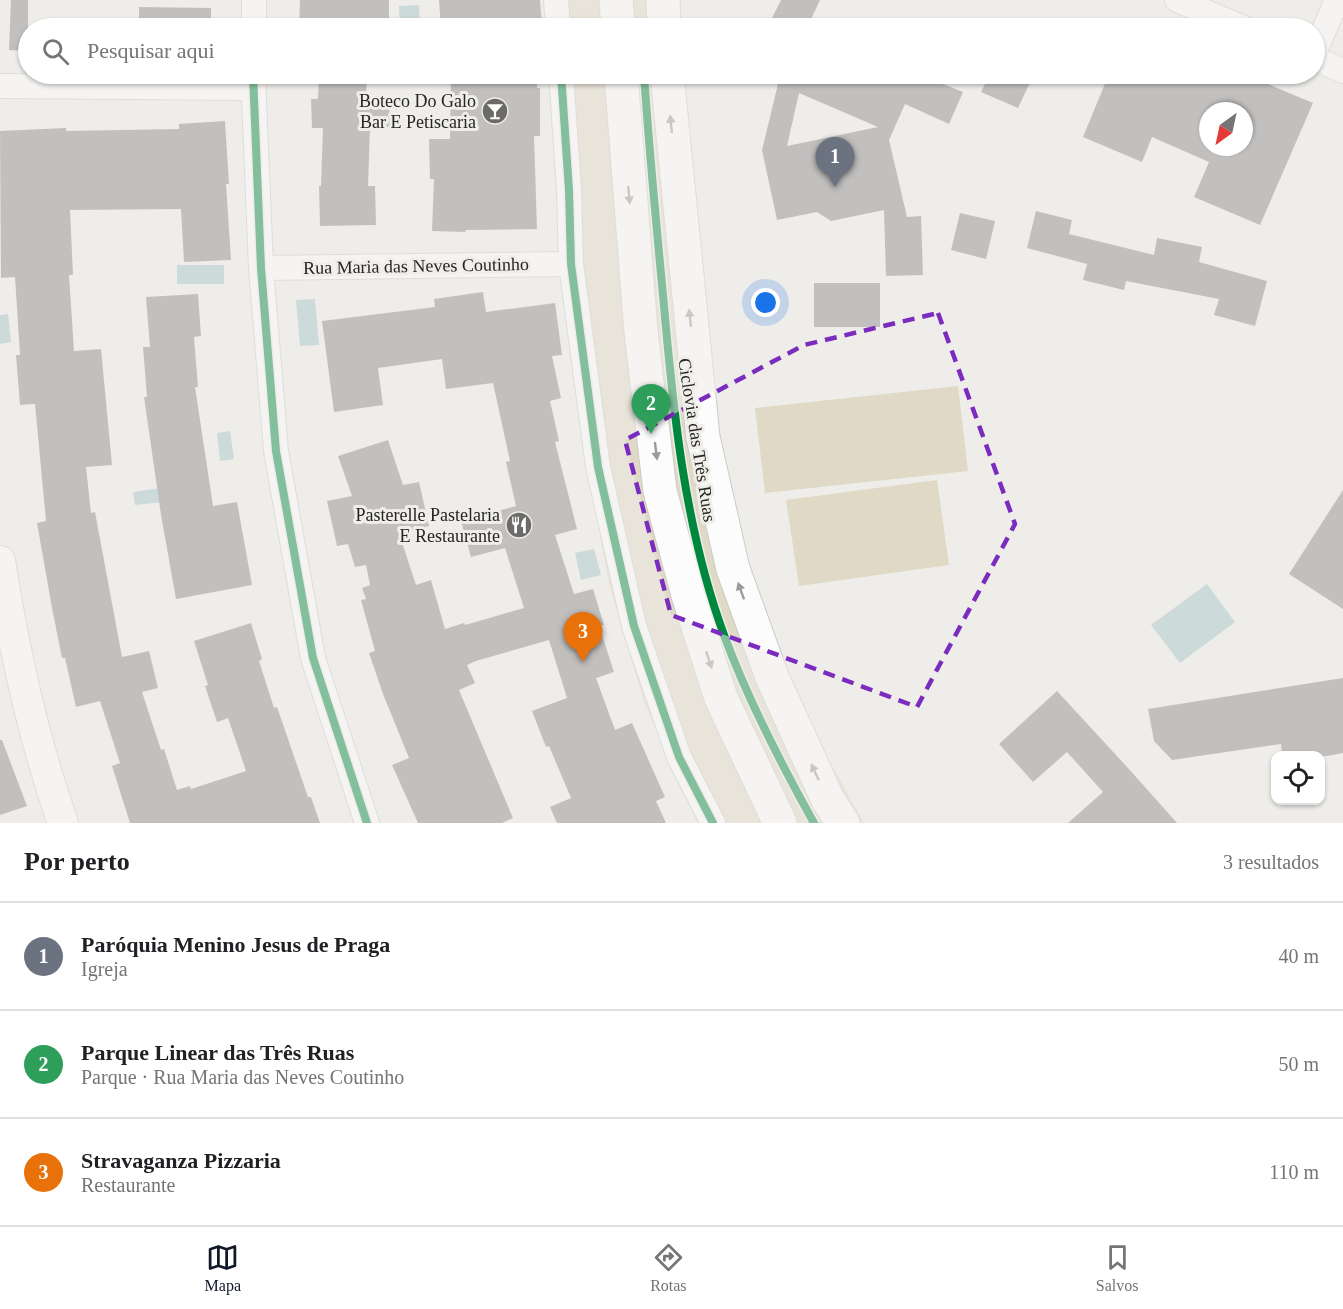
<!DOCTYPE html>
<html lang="pt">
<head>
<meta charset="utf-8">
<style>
	:root { --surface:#fff; --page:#f6f6f6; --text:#202124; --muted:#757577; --line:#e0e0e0; --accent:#111827 }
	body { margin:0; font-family:Georgia,serif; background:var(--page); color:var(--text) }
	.controls { position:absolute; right:18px; bottom:18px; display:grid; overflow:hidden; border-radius:12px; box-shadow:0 2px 4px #0004 }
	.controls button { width:54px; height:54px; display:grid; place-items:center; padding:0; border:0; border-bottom:2px solid var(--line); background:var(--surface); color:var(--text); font:30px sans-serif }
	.compass { position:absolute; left:1199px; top:102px; width:54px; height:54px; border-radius:50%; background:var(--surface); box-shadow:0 2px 4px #0004; rotate:213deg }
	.you { position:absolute; left:766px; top:303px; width:21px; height:21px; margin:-15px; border:4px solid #fff; border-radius:50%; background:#1a73e8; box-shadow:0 0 0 9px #1a73e833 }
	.badge { display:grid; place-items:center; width:39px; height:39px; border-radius:50%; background:var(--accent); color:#fff; font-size:20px; font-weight:700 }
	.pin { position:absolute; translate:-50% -50px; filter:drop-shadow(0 2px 3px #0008) }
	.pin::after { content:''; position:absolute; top:32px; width:21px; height:18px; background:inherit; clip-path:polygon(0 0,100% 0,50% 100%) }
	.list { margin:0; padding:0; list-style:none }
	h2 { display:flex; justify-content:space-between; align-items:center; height:78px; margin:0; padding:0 24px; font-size:26px }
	h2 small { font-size:20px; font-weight:400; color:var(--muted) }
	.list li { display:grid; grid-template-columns:39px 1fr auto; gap:18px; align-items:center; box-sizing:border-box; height:108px; padding:0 24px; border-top:2px solid var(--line) }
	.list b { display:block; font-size:22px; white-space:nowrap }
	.list p { margin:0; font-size:20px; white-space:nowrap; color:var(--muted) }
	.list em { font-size:20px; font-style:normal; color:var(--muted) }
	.icon { flex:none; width:33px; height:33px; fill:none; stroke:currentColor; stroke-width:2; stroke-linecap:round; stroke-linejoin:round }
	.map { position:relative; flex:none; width:1343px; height:823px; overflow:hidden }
	.search { position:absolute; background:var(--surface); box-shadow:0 2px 4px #0004; left:18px; right:18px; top:18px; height:66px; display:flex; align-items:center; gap:15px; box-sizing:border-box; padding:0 21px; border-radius:33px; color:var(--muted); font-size:22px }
	.sheet { height:402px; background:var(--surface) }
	nav { display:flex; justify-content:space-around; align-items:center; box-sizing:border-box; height:84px; border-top:2px solid var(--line); background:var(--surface); font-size:16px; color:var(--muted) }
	nav a { display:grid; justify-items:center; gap:3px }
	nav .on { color:var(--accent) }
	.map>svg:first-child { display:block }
</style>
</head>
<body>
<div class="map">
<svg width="1343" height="823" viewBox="0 0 1343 823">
	<rect width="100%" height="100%" fill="#eeedea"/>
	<g fill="#dfd9c5">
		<polygon points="545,0 677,0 679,28 547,28"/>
		<polygon points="550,74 683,74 714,409 756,601 798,705 864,823 698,823 644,702 609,584 586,459"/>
		<polygon points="958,386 968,471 765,493 755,408"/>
		<polygon points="937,480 949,565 799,586 786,500"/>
	</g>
	<g fill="#a2c4c6">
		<polygon points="419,5 420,28 400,28 399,6"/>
		<rect x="177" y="265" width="47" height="19"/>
		<polygon points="315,299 319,345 300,346 296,300"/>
		<polygon points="8,314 11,342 0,344 0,315"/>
		<polygon points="230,431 234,459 220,461 217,433"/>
		<polygon points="161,488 163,502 135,505 133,492"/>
		<polygon points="594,549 601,575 581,580 575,553"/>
		<polygon points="1207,584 1235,622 1180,663 1151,625"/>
	</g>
	<g fill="#8c8b8b" fill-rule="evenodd">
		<polygon points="11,0 28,0 28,51 9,50"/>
		<polygon points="300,0 389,0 389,28 299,28"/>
		<polygon points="439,0 540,0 542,25 441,28"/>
		<polygon points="781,0 820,0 807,28 767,28"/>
		<polygon points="139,7 211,8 211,28 139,28"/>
		<polygon points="319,74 367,74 366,98 389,98 390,127 370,128 368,186 375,186 376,225 320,226 319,186 321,186 323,128 312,128 311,99 318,99"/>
		<polygon points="451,74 538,74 537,88 540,88 540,136 534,136 537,229 466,230 465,232 432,231 434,179 430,179 429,139 450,139"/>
		<path d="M 753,74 L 918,74 L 963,92 L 949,124 L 905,104 L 889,140 L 907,217 L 921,216 L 923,275 L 886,276 L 884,210 L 831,221 L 817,212 L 777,220 L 762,150 L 778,84 ZM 799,93 L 878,127 L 787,146 Z"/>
		<polygon points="990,74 1034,74 1018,108 981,92"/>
		<path d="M 1109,74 L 1244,74 L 1313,103 L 1260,225 L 1194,197 L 1209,162 L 1152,137 L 1142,162 L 1083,137 ZM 1208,111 L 1244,111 L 1244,147 L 1208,147 Z"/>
		<polygon points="225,121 229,184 226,184 231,260 184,262 181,209 70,210 73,275 69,275 74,351 101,349 112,465 86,467 91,513 95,512 122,657 149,651 158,688 142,692 161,750 164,749 177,790 190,786 191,789 246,771 228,718 217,722 205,686 208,685 194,641 251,623 262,659 259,661 274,708 277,707 308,797 311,797 320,823 130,823 112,766 120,763 100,701 76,707 65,658 62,658 52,608 37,523 46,521 35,404 20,405 16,355 20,355 15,277 1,278 0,131 66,128 66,131 179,129 179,124"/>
		<polygon points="1036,211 1072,220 1069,234 1154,255 1157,238 1202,247 1199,262 1267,281 1255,326 1214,315 1219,299 1126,281 1124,290 1083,280 1087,264 1027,248"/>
		<polygon points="960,213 995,221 986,259 951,250"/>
		<rect x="814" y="283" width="66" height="44"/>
		<polygon points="483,292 486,312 555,303 562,355 552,356 561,398 550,401 559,441 555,442 577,529 555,535 574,594 593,589 604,625 599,626 614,672 596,678 615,730 632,723 665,797 656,801 666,823 557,823 550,807 571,798 549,746 546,747 532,711 567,698 549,640 476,661 467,665 475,683 459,690 513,818 502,823 418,823 392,765 409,758 383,694 369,653 375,651 361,600 366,599 362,588 370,585 366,565 355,567 348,544 337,546 327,501 352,496 338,456 388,440 403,485 419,482 429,526 399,533 416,585 431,580 445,629 464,623 465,625 524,608 505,548 471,557 461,521 516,506 506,462 510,461 493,383 446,389 442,359 378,368 383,405 334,412 322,321 435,307 434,299"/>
		<polygon points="198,294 201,336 194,337 198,387 195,387 213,506 237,502 252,585 176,599 161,515 144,397 147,397 143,347 150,347 146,297"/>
		<polygon points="1343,490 1343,609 1289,574"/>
		<polygon points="1343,678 1343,753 1327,756 1282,756 1281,744 1172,760 1154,741 1148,709"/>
		<polygon points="1057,691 1128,768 1177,823 1068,823 1103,792 1067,752 1033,782 999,744"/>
		<polygon points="0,740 2,740 27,806 0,815"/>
	</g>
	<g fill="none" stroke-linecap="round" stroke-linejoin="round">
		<defs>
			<g id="minor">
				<polyline points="556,0 558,28"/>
				<polyline points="1177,0 1244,28"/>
				<polyline points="254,28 254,0"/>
				<polyline points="1314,53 1337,0"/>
				<polyline points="1314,58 1343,71"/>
				<polyline points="253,74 261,268 276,451 313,658 367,823"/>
				<polyline points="561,74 569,190 571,264 598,467 634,626 679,757 713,823"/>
				<polyline points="0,86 253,88"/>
				<polyline points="261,268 571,264"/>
			</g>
			<path id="tertiary" d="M 0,561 C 14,650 33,738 63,823"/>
			<g id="secondary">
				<polyline points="616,0 618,28"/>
				<polyline points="663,0 664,28"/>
				<polyline points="621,74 641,332 660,491 688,595 721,698 780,823"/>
				<polyline points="667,74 703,437 733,569 772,677 828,800 843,823"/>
			</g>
		</defs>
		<use href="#minor" stroke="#cbcbc8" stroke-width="26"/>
		<use href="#tertiary" stroke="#cbcbc8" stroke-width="32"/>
		<use href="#secondary" stroke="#cbcbc8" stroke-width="35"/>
		<use href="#minor" stroke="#fcfcfc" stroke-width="24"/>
		<use href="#tertiary" stroke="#fcfcfc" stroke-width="30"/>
		<use href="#secondary" stroke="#fcfcfc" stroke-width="33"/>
		<defs>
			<g id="cycleway">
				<polyline points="253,74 261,268 276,451 313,658 367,823"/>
				<polyline points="561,74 569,190 571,264 598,467 634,626 679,757 713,823"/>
				<path d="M 644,74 C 649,148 656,222 663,295 C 673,409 684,526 724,635 C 748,700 780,762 814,823"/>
			</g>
		</defs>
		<use href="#cycleway" stroke="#efeee9" stroke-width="11"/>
		<use href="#cycleway" stroke="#00873e" stroke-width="8"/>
	</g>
	<defs><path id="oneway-solid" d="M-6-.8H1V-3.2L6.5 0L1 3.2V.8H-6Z" transform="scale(1.5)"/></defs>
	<g fill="#9c9b9a">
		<use href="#oneway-solid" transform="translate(671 124) rotate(-96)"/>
		<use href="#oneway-solid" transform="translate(629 195) rotate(85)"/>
		<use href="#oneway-solid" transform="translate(690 318) rotate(-96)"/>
		<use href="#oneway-solid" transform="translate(656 451) rotate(83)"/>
		<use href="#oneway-solid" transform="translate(741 591) rotate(-110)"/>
		<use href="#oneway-solid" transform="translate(709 660) rotate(72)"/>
		<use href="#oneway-solid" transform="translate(815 772) rotate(-115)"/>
	</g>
	<path d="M0 0H1343V823H0ZM 938,313 L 1015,524 L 917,707 L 671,615 L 625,440 L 804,345 Z" fill="#eeedea" fill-opacity=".55" fill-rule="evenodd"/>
	<path fill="none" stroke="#7b2cbf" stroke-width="4.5" stroke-dasharray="12 8" stroke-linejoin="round" d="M 938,313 L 1015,524 L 917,707 L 671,615 L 625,440 L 804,345 Z"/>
	<defs>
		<symbol id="bar-disc" viewBox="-11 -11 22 22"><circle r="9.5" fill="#6c6b69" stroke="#efeee9"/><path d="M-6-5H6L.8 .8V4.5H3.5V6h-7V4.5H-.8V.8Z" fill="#fff"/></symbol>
		<symbol id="restaurant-disc" viewBox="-11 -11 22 22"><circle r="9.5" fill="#6c6b69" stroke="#efeee9"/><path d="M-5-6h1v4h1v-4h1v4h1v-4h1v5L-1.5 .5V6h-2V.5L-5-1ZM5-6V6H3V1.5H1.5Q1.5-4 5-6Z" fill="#fff"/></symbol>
	</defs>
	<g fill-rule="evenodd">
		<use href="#bar-disc" x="480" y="96" width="30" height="30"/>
		<use href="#restaurant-disc" x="504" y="510" width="30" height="30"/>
	</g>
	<g text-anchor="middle" stroke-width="6" stroke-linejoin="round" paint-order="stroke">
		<g font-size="18" fill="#262523" stroke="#efeee9" text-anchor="end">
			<text x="476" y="107">Boteco Do Galo<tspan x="476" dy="21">Bar E Petiscaria</tspan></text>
			<text x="500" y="521">Pasterelle Pastelaria<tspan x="500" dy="21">E Restaurante</tspan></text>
		</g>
		<g font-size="18" fill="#262523" stroke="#efeee9">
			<text transform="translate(416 266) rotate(-1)" y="6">Rua Maria das Neves Coutinho</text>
			<text transform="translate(697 440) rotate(81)" y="6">Ciclovia das Três Ruas</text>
		</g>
	</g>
</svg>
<div class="controls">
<button><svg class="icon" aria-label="locate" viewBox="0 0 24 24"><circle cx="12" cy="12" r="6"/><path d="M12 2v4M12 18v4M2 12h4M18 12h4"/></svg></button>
</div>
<svg class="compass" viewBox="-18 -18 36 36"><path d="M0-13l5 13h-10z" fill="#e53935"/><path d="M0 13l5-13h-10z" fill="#757577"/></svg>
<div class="you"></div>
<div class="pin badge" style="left:835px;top:187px;background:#6b7280">1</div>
<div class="pin badge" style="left:651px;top:434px;background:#2e9e5b">2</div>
<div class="pin badge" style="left:583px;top:662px;background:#e8710a">3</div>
<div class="search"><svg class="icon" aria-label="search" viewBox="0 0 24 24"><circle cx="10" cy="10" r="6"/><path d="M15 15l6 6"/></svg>Pesquisar aqui</div>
</div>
<section class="sheet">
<h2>Por perto<small>3 resultados</small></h2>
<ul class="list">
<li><span class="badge" style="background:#6b7280">1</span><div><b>Paróquia Menino Jesus de Praga</b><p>Igreja</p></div><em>40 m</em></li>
<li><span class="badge" style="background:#2e9e5b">2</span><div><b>Parque Linear das Três Ruas</b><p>Parque · Rua Maria das Neves Coutinho</p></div><em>50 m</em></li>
<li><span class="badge" style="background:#e8710a">3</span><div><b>Stravaganza Pizzaria</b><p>Restaurante</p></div><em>110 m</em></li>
</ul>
</section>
<nav>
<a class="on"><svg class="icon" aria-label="map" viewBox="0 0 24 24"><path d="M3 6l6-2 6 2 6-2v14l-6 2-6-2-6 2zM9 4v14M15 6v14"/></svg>Mapa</a>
<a><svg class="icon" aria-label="directions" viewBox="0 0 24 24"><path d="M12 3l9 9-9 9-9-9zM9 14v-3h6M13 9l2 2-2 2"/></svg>Rotas</a>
<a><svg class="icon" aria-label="saved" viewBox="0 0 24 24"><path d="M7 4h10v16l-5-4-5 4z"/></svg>Salvos</a>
</nav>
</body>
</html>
